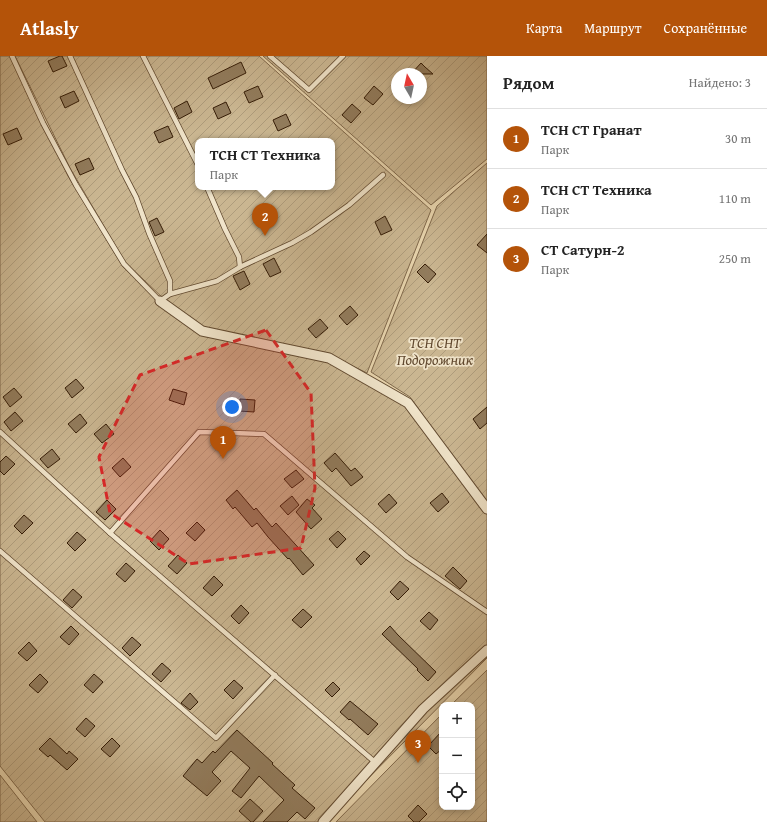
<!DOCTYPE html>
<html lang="ru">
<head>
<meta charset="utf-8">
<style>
	:root { --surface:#fff; --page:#f2f2f2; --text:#222; --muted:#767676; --line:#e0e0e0; --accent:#b45309 }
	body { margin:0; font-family:"Gentium Book Plus",serif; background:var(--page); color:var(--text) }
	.controls { position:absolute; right:12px; bottom:12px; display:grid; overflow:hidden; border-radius:8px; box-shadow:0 2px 6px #0003 }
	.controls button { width:36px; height:36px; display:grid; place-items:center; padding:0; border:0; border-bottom:1px solid var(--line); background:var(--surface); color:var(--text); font:20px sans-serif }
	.compass { position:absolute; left:391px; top:12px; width:36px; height:36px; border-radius:50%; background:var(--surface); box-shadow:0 2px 6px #0003; rotate:351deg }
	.you { position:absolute; left:232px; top:351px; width:14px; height:14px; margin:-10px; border:3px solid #fff; border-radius:50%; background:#1a73e8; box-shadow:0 0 0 6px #1a73e833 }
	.badge { display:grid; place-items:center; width:26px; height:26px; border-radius:50%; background:var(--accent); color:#fff; font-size:13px; font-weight:700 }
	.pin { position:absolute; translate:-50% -33px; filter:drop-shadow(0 1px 2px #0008) }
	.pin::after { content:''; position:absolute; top:21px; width:14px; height:12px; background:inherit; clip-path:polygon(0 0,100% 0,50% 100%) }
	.popup { position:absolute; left:195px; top:82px; width:140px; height:52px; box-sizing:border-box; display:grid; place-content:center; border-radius:8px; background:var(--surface); filter:drop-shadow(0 1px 3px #0005); font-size:13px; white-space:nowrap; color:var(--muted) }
	.popup b { font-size:15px; color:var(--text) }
	.popup::after { content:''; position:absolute; left:50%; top:100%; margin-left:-8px; border:8px solid transparent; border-top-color:var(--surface) }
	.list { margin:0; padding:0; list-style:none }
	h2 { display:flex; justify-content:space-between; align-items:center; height:52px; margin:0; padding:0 16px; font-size:17px }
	h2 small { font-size:13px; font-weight:400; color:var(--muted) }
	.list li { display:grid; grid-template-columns:26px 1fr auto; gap:12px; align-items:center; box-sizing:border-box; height:60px; padding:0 16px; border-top:1px solid var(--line) }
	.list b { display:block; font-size:15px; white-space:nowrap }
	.list p { margin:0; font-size:13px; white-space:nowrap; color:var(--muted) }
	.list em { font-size:13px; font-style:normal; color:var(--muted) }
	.icon { flex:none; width:22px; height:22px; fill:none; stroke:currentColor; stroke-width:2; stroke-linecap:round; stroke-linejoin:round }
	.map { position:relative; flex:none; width:487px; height:766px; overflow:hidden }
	header { display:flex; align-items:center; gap:24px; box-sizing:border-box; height:56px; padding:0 20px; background:var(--accent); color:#fff }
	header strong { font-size:19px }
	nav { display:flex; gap:22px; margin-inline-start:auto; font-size:14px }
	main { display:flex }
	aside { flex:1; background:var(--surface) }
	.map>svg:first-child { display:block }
</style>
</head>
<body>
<header>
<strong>Atlasly</strong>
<nav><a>Карта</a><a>Маршрут</a><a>Сохранённые</a></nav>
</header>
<main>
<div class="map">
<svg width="487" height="766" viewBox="0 0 487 766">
	<defs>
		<pattern id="garden-furrows" width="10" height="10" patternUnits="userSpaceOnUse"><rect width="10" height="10" fill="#cab691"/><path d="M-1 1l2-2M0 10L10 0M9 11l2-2" fill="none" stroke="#ae9c7c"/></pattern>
	</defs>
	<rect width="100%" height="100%" fill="#e8d5ae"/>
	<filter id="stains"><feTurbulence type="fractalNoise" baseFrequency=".005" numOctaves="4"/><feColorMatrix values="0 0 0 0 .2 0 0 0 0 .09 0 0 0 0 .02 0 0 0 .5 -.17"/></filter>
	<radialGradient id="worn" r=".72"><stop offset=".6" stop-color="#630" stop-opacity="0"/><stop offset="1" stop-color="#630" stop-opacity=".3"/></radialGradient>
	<g fill="url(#garden-furrows)" stroke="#80694c" fill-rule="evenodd">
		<polygon points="0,0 10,0 68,120 123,211 199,278 328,305 406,349 487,458 487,602 325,766 45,766 0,710"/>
		<path d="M 15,0 L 259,0 L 431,154 L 367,317 L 332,300 L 205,272 L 165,244 L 125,206 L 70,112 ZM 198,85 L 332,85 L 332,131 L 198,131 Z"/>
		<path d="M 263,0 L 487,0 L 487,103 L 431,149 ZM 397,18 L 421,18 L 421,42 L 397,42 Z"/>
		<polygon points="487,107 487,448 410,341 371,316 437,150"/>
		<polygon points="487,614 487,766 336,766 442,658 442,751 472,751 472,649 451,649"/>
		<polygon points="0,719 37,766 0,766"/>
	</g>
	<g fill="#927c5d" stroke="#351c06">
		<polygon points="60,0 62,0 67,10 53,16 48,5"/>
		<polygon points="241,6 246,17 213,33 208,22"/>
		<polygon points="421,7 425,11 433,18 411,18"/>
		<polygon points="258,30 263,41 249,47 244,36"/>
		<polygon points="374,30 383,38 373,49 364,42"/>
		<polygon points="74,35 79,45 65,52 60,41"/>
		<polygon points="187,45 192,56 179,63 174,52"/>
		<polygon points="226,46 231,57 218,63 213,52"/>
		<polygon points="352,48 361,56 351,67 342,59"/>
		<polygon points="286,58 291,69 278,75 273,64"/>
		<polygon points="168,70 173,81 159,87 154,76"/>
		<polygon points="17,72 22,83 8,89 3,78"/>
		<polygon points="89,102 94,113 80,119 75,108"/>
		<polygon points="385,160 392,174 381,179 375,166"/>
		<polygon points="157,162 164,176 155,180 149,166"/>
		<polygon points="487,178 487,197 477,189"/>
		<polygon points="274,202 281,216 270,221 263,208"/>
		<polygon points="425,208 436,218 428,227 417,216"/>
		<polygon points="244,215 250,228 240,234 233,220"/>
		<polygon points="350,250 358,259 347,269 339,260"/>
		<polygon points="320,263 328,272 316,282 308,273"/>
		<polygon points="76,323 84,332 72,342 65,332"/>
		<polygon points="14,332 22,341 10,351 3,341"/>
		<polygon points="173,333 187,337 184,349 169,344"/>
		<polygon points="240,343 255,344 254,356 239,355"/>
		<polygon points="487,351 487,367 480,373 473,363"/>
		<polygon points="15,356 23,365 11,375 4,366"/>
		<polygon points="80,358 87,367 76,377 68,368"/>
		<polygon points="106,368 114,378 102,387 94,378"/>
		<polygon points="52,393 60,403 48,412 40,403"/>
		<polygon points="335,397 351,415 355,412 363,421 351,430 336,412 332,416 324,407"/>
		<polygon points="6,400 15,408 4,419 0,415 0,406"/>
		<polygon points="123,402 131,411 120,421 112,412"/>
		<polygon points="296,414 304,423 292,432 284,423"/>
		<polygon points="237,434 254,454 256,452 272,471 276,467 314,509 303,519 289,502 288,503 268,481 257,467 252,471 235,451 233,453 226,444"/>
		<polygon points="442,437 449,446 438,456 430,447"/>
		<polygon points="389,438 397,447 386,457 378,448"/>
		<polygon points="292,440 299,449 288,459 280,450"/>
		<polygon points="307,443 315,449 312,452 322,463 311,473 296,456"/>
		<polygon points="107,444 116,453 105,464 96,456"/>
		<polygon points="24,459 33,467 22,478 14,470"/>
		<polygon points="197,466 205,474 195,485 186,477"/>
		<polygon points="160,474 169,483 159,494 150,485"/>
		<polygon points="338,475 346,483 337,492 329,483"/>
		<polygon points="77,476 86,484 75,495 67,487"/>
		<polygon points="364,495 370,500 361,509 356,503"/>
		<polygon points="178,499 187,507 177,518 168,510"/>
		<polygon points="126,507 135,515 125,526 116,518"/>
		<polygon points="453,511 467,525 460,533 445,520"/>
		<polygon points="214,520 223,529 212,540 203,532"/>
		<polygon points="400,525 409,533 398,544 390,536"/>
		<polygon points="73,533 82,541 72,552 63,544"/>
		<polygon points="241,549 249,557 239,568 231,560"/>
		<polygon points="303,553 312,561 301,572 292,564"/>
		<polygon points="429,556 438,564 430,574 420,565"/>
		<polygon points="71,570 79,578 69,589 60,581"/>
		<polygon points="390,570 398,579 436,616 428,625 417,614 418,613 382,578"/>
		<polygon points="132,581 141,589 130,600 122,592"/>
		<polygon points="29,586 37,595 27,605 18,597"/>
		<polygon points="162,607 171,615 161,626 152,618"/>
		<polygon points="40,618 48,626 38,637 29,629"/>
		<polygon points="94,618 103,626 93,637 84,629"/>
		<polygon points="234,624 243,632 233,643 224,634"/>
		<polygon points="333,626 340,633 332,641 325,634"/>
		<polygon points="190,637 198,646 190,654 181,647"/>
		<polygon points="350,645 378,668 368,679 350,663 349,664 340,656"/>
		<polygon points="86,662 95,670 85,681 76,673"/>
		<polygon points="237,674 273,707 272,708 295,729 292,732 315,752 305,763 297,756 287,766 263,766 284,744 259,720 241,742 232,735 250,712 231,695 212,716 221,725 207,740 183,720 197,703 202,707 213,695 215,697"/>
		<polygon points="442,675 442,693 436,698 428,690"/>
		<polygon points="50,682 67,698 69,695 78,703 67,714 50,699 48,701 39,693"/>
		<polygon points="112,682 120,690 110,701 101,693"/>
		<polygon points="250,743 263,755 253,766 251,766 239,755"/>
		<polygon points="418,749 427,758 419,766 414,766 408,760"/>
	</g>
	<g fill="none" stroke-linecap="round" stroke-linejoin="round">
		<defs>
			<g id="service">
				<polyline points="12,0 43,67 76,129 124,208 160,245 170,238 217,225 240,211 292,187 311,176 349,149 383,119"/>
				<polyline points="70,0 122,114 136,141 149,177 170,225 170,238"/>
				<polyline points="143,0 198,109"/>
				<polyline points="270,0 309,34 343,0"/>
				<polyline points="207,131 225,173 239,201 240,211"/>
				<polyline points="0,376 110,477 376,707"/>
				<polyline points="110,477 199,376 264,378 407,501 487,556"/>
				<polyline points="0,495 216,682 275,619"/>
			</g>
			<g id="minor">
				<polyline points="160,245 202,275 329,302 408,347 487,453"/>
				<polyline points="323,766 423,653 487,594"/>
			</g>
		</defs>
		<use href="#service" stroke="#624a30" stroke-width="6"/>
		<use href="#minor" stroke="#624a30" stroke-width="11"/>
		<use href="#service" stroke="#f0e4ca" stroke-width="4.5"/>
		<use href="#minor" stroke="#f0e4ca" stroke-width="9"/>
	</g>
	<path fill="#d62828" fill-opacity="0.2" stroke="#d62828" stroke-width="3" stroke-dasharray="8 5" stroke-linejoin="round" d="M 266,274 L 311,337 L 315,432 L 301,492 L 189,508 L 110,457 L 99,401 L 140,319 Z"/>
	<g text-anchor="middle" stroke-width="3.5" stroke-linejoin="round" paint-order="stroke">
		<g font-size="15" font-style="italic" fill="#624a30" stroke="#f0e4ca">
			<text x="435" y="292">ТСН СНТ<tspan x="435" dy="17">Подорожник</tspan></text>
		</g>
	</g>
	<rect width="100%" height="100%" filter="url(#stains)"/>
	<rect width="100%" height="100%" fill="url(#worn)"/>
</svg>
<div class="controls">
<button>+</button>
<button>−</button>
<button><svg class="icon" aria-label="locate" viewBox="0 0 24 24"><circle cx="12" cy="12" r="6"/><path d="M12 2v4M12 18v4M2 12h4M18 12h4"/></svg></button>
</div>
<svg class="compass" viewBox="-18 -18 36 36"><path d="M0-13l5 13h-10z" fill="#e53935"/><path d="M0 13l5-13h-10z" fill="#767676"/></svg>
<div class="you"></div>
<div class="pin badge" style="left:223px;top:403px">1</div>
<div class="pin badge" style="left:265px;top:180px">2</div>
<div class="popup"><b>ТСН СТ Техника</b>Парк</div>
<div class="pin badge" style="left:418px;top:707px">3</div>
</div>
<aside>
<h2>Рядом<small>Найдено: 3</small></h2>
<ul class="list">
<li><span class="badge">1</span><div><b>ТСН СТ Гранат</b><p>Парк</p></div><em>30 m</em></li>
<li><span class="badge">2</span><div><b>ТСН СТ Техника</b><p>Парк</p></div><em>110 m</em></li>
<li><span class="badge">3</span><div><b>СТ Сатурн-2</b><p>Парк</p></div><em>250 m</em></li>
</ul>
</aside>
</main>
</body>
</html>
